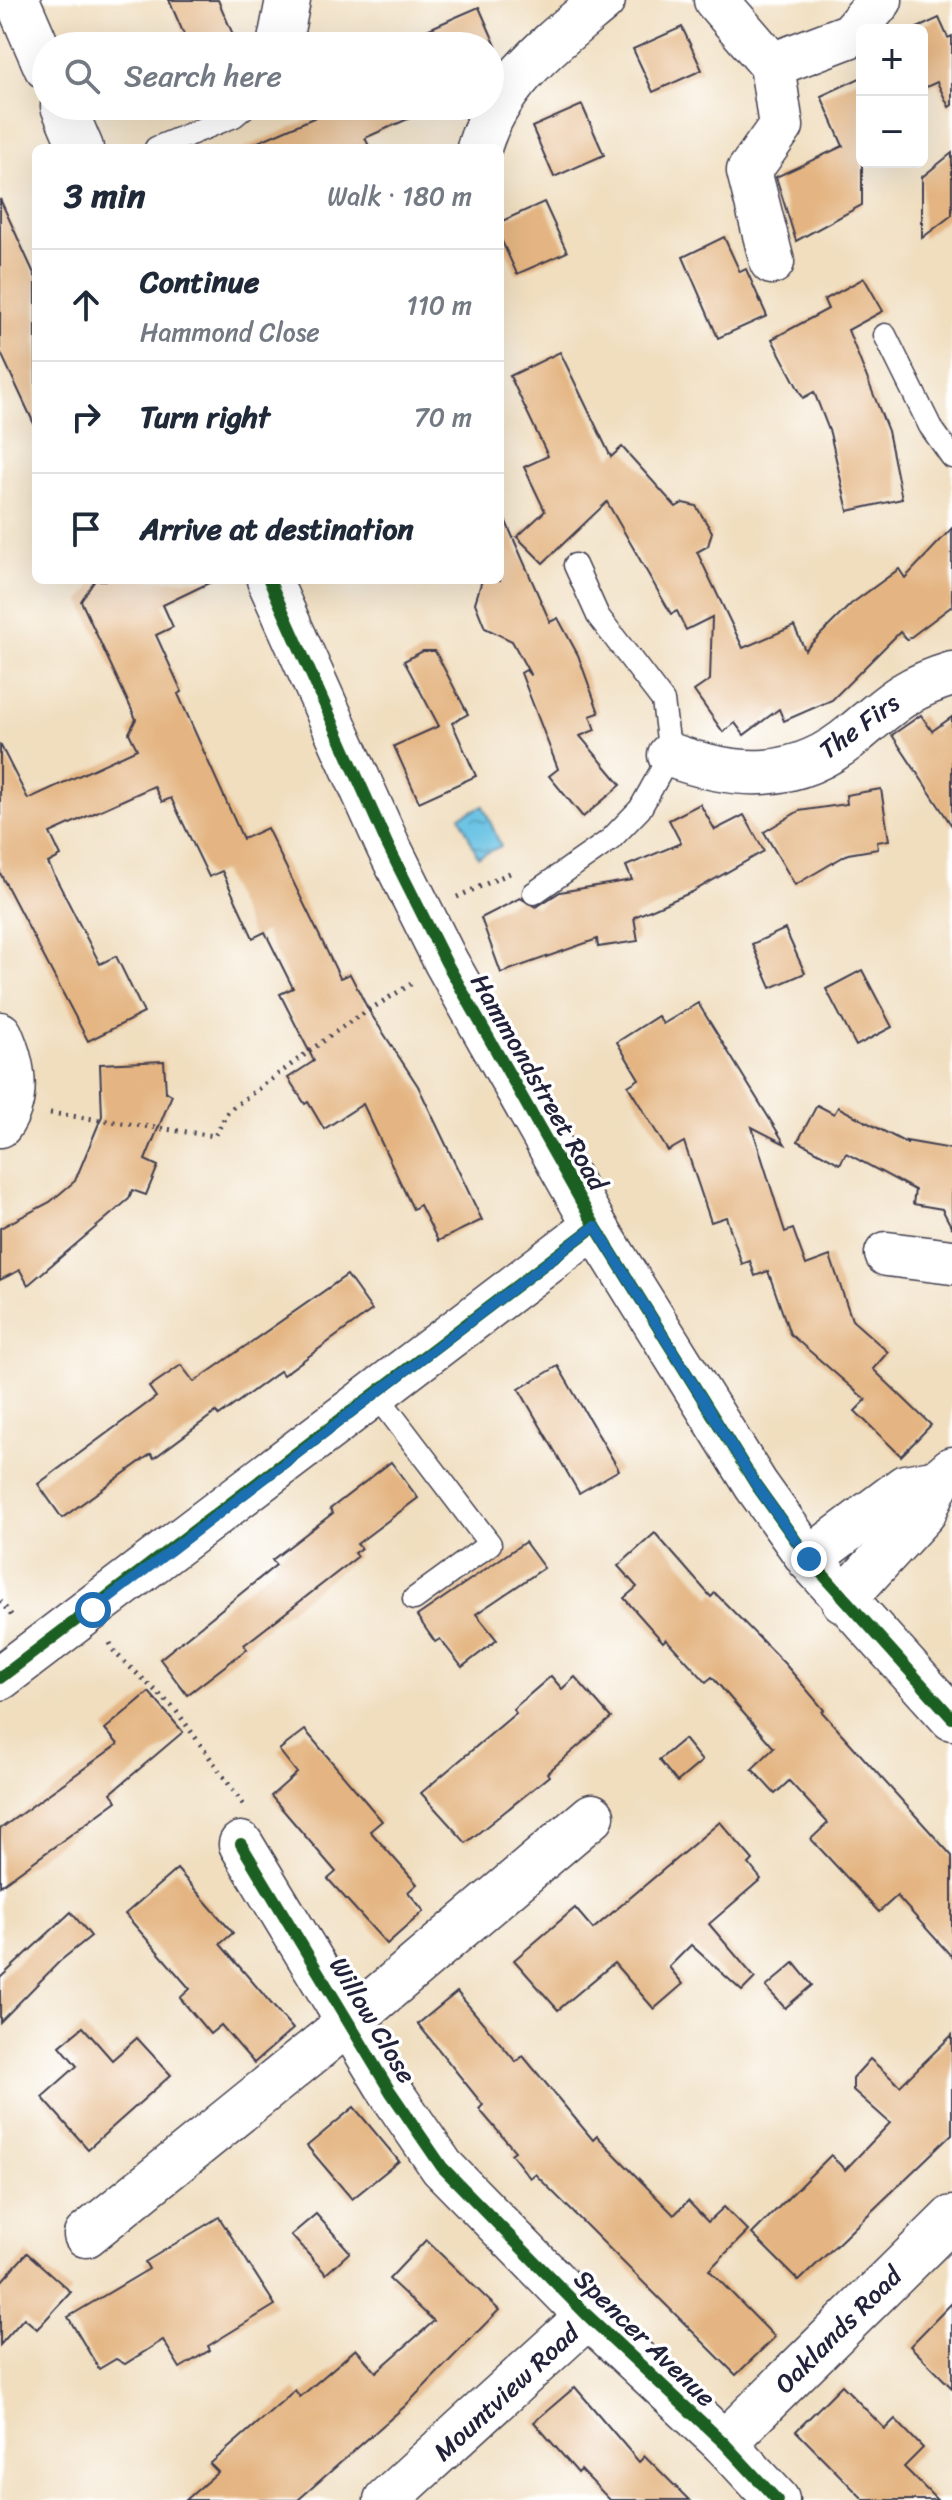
<!DOCTYPE html>
<html lang="en">
<head>
<meta charset="utf-8">
<style>
	:root { --surface:#fff; --page:#f2f2f3; --text:#1f2937; --muted:#747a83; --line:#e0e1e3 }
	body { margin:0; font-family:Sriracha,sans-serif; background:var(--page); color:var(--text) }
	.controls { position:absolute; right:24px; top:24px; display:grid; overflow:hidden; border-radius:12px; box-shadow:0 8px 32px #0002 }
	.controls button { width:72px; height:72px; display:grid; place-items:center; padding:0; border:0; border-bottom:2px solid var(--line); background:var(--surface); color:var(--text); font:40px sans-serif }
	.stop { position:absolute; width:24px; height:24px; margin:-18px; border:6px solid #1f6fb2; border-radius:50%; background:#fff }
	.stop.end { background:#1f6fb2; border-color:#fff; box-shadow:0 2px 8px #0008 }
	.list { margin:0; padding:0; list-style:none }
	h2 { display:flex; justify-content:space-between; align-items:center; height:104px; margin:0; padding:0 32px; font-size:34px }
	h2 small { font-size:26px; font-weight:400; color:var(--muted) }
	.list li { display:grid; grid-template-columns:52px 1fr auto; gap:24px; align-items:center; box-sizing:border-box; height:112px; padding:0 32px; border-top:2px solid var(--line) }
	.list b { display:block; font-size:30px; white-space:nowrap }
	.list p { margin:0; font-size:26px; white-space:nowrap; color:var(--muted) }
	.list em { font-size:26px; font-style:normal; color:var(--muted) }
	.icon { flex:none; width:44px; height:44px; fill:none; stroke:currentColor; stroke-width:2; stroke-linecap:round; stroke-linejoin:round }
	.map { position:relative; flex:none; width:952px; height:2500px; overflow:hidden }
	.search { position:absolute; background:var(--surface); box-shadow:0 8px 32px #0002; left:32px; top:32px; width:472px; height:88px; display:flex; align-items:center; gap:20px; box-sizing:border-box; padding:0 28px; border-radius:44px; color:var(--muted); font-size:30px }
	.panel { position:absolute; background:var(--surface); box-shadow:0 8px 32px #0002; left:32px; top:144px; width:472px; height:440px; border-radius:12px }
	.map>svg:first-child { display:block }
</style>
</head>
<body>
<div class="map">
<svg width="952" height="2500" viewBox="0 0 952 2500">
	<defs>
		<pattern id="water-ripples" width="26" height="14" patternUnits="userSpaceOnUse" patternTransform="scale(2)"><rect width="26" height="14" fill="#66c1e3"/><path d="M2 4q2-2 4 0t4 0M15 11q2-2 4 0t4 0" fill="none" stroke="#549cb9"/></pattern>
	</defs>
	<rect width="100%" height="100%" fill="#fff"/>
	<filter id="ink" filterUnits="userSpaceOnUse"><feTurbulence type="fractalNoise" baseFrequency=".0125" numOctaves="2"/><feDisplacementMap in="SourceGraphic" scale="16" xChannelSelector="R" yChannelSelector="G"/><feConvolveMatrix kernelMatrix="1 2 1 2 8 2 1 2 1" color-interpolation-filters="sRGB"/></filter>
	<filter id="wash" filterUnits="userSpaceOnUse"><feTurbulence type="fractalNoise" baseFrequency=".006" numOctaves="4" result="noise"/><feDisplacementMap in="SourceGraphic" scale="32" xChannelSelector="R" yChannelSelector="G"/><feGaussianBlur stdDeviation="1.8" result="paint"/><feColorMatrix in="noise" values="0 0 0 0 0 0 0 0 0 0 0 0 0 0 0 0 0 1.4 0 .05"/><feComposite in="paint" operator="in"/></filter>
	<g filter="url(#wash)">
		<rect width="100%" height="100%" fill="#f0debf"/>
		<polygon fill="url(#water-ripples)" stroke="#44728f" stroke-width="2" points="483,806 501,846 478,857 460,816"/>
		<g id="blocks">
			<g fill="#e4b582">
				<polygon points="169,0 218,0 238,46 189,46"/>
				<polygon points="479,7 496,46 391,46 456,17"/>
				<polygon points="939,18 948,38 952,36 952,105 949,107 937,82 922,89 922,30 913,30"/>
				<polygon points="682,27 702,70 653,92 633,49"/>
				<polygon points="862,77 862,205 796,241 776,177 843,146 821,96"/>
				<polygon points="582,105 604,155 554,177 532,127"/>
				<polygon points="341,106 437,106 365,138 370,148 244,148"/>
				<polygon points="952,153 952,215 922,238 922,177"/>
				<polygon points="0,199 36,278 36,428 0,351"/>
				<polygon points="544,202 567,252 517,274 500,237 500,222"/>
				<polygon points="724,237 740,272 746,269 767,316 718,338 683,257"/>
				<polygon points="864,278 883,311 848,330 888,431 902,499 848,511 830,433 814,392 803,398 772,339 828,309 824,300"/>
				<polygon points="560,352 611,457 622,447 676,507 683,503 696,506 712,532 708,546 697,552 743,648 794,626 805,650 851,604 899,569 905,578 952,528 952,606 907,640 900,632 832,700 784,721 779,709 744,735 735,723 723,732 694,691 710,680 712,617 686,630 677,611 671,614 607,502 543,563 517,537 545,511 524,467 548,456 510,376"/>
				<polygon points="500,508 550,622 558,618 578,655 599,713 590,716 595,730 580,736 621,785 583,817 549,776 558,769 521,673 526,670 531,676 512,641 485,628 475,603 482,580 500,580"/>
				<polygon points="95,580 215,580 163,605 173,627 156,635 182,692 178,694 243,839 267,828 340,978 350,974 369,1011 418,1086 482,1220 438,1241 420,1205 413,1209 363,1104 324,1129 308,1102 305,1104 288,1078 314,1061 280,994 293,988 265,932 253,938 222,871 209,877 171,798 162,802 154,786 50,833 61,856 48,863 100,964 116,956 144,1013 88,1041 0,873 0,744 28,799 137,749 129,733 136,719 81,601"/>
				<polygon points="423,651 435,651 468,714 452,723 476,776 419,802 394,746 439,726 404,661"/>
				<polygon points="921,715 932,731 952,717 952,826 892,735"/>
				<polygon points="881,789 889,840 877,842 878,849 848,854 795,885 764,832 799,811 847,804 846,795"/>
				<polygon points="700,804 715,830 744,815 764,851 692,892 634,917 638,941 598,947 597,939 501,973 481,918 520,898 536,907 560,892 632,880 626,866 681,843 669,820"/>
				<polygon points="785,929 805,973 771,988 752,944"/>
				<polygon points="862,970 892,1027 856,1046 826,989"/>
				<polygon points="698,1003 785,1144 752,1127 785,1232 793,1229 806,1265 830,1256 852,1320 888,1352 873,1369 931,1425 901,1456 855,1411 866,1400 790,1334 768,1271 755,1276 750,1261 742,1264 726,1217 711,1222 684,1142 668,1151 628,1086 639,1079 617,1042 658,1016 663,1024"/>
				<polygon points="164,1061 166,1092 172,1095 145,1160 158,1166 146,1195 132,1190 129,1199 28,1285 20,1270 0,1280 0,1228 50,1202 75,1181 102,1116 100,1064"/>
				<polygon points="817,1105 834,1114 838,1107 908,1144 906,1141 952,1149 952,1228 942,1209 913,1204 915,1190 846,1153 840,1164 798,1141"/>
				<polygon points="347,1275 372,1310 283,1375 280,1371 219,1416 216,1412 154,1458 151,1454 62,1518 38,1484 156,1397 149,1387 181,1365 194,1382"/>
				<polygon points="558,1366 619,1470 579,1493 519,1389"/>
				<polygon points="391,1462 418,1498 357,1544 361,1548 354,1553 357,1557 244,1645 247,1649 187,1695 160,1659 276,1565 272,1560 333,1513 330,1509"/>
				<polygon points="655,1533 711,1597 715,1593 785,1664 824,1710 822,1712 952,1856 952,1957 897,1896 879,1912 811,1839 828,1823 789,1781 775,1794 752,1769 774,1748 712,1677 706,1682 666,1639 663,1642 624,1598 637,1587 618,1566"/>
				<polygon points="525,1542 544,1568 476,1614 497,1640 462,1667 440,1639 435,1642 417,1616"/>
				<polygon points="551,1676 562,1689 575,1677 611,1718 547,1773 549,1776 466,1843 421,1793 516,1713 513,1709"/>
				<polygon points="149,1692 183,1732 111,1793 117,1801 0,1886 0,1829 118,1744 105,1729"/>
				<polygon points="305,1730 382,1821 370,1831 417,1884 408,1892 424,1911 387,1944 328,1879 336,1872 271,1796 297,1773 279,1750"/>
				<polygon points="684,1739 702,1761 677,1782 659,1760"/>
				<polygon points="720,1822 753,1860 749,1864 761,1879 709,1924 755,1978 742,1991 691,1945 669,1967 683,1984 654,2009 614,1963 558,2010 514,1960 575,1908 593,1929"/>
				<polygon points="177,1869 233,1933 220,1944 293,2029 254,2063 221,2025 210,2034 180,1998 190,1989 125,1914"/>
				<polygon points="71,1912 91,1936 60,1961 0,2022 0,1978"/>
				<polygon points="794,1963 812,1985 785,2008 766,1987"/>
				<polygon points="457,1992 516,2062 523,2056 593,2140 597,2136 674,2215 688,2201 708,2222 724,2207 748,2231 709,2270 775,2337 736,2375 535,2174 530,2178 511,2154 515,2151 479,2109 483,2105 418,2024"/>
				<polygon points="83,2027 112,2060 137,2038 171,2075 88,2149 42,2097 77,2066 60,2046"/>
				<polygon points="952,2035 952,2134 799,2281 752,2234 831,2155 845,2170 890,2123 853,2090 853,2078 870,2059 900,2086"/>
				<polygon points="354,2107 399,2161 352,2199 307,2146"/>
				<polygon points="316,2214 350,2252 326,2274 291,2235"/>
				<polygon points="219,2217 275,2305 208,2346 210,2350 180,2368 163,2340 125,2364 116,2359 99,2369 68,2317 149,2269 145,2262"/>
				<polygon points="426,2240 499,2310 405,2406 298,2500 186,2500 218,2472 210,2464 295,2390 300,2397 356,2349 376,2372 434,2321 389,2279"/>
				<polygon points="27,2253 71,2292 37,2329 24,2318 0,2345 0,2283"/>
				<polygon points="952,2303 952,2388 910,2346"/>
				<polygon points="842,2385 885,2429 895,2419 923,2448 904,2467 937,2500 864,2500 796,2431"/>
				<polygon points="575,2387 639,2462 645,2456 689,2500 610,2500 581,2470 578,2473 534,2422"/>
			</g>
		</g>
	</g>
	<g filter="url(#ink)">
		<use href="#blocks" fill-opacity="0" stroke="#413e4f" stroke-width="2"/>
		<g fill="none" stroke-linecap="round" stroke-linejoin="round">
			<defs>
				<g id="lane">
					<polyline points="156,148 234,116 246,106"/>
					<polyline points="885,335 930,426 952,457"/>
					<polyline points="534,893 610,840 640,809 670,755 663,701 598,616 575,565"/>
					<polyline points="376,1394 490,1544 414,1599"/>
				</g>
				<g id="street">
					<polyline points="716,0 772,65 781,126 749,171 772,262"/>
					<polyline points="279,46 288,0"/>
					<polyline points="772,65 851,35 880,0"/>
					<path d="M 479,148 C 499,81 552,43 603,0"/>
					<path d="M 670,755 C 736,779 797,783 854,734 C 890,704 905,688 952,674"/>
					<path d="M 0,1034 C 13,1063 20,1097 0,1125"/>
					<polyline points="887,1254 952,1262"/>
					<polyline points="809,1559 905,1487 938,1481"/>
					<polyline points="843,1600 924,1512 938,1481 952,1469"/>
					<polyline points="0,1678 595,1226"/>
					<polyline points="241,1844 390,2091 442,2167 588,2316 724,2443 777,2500"/>
					<polyline points="86,2235 348,2023 592,1816"/>
					<polyline points="724,2443 952,2218"/>
					<polyline points="386,2500 588,2316"/>
				</g>
				<g id="secondary">
					<polyline points="17,0 46,67"/>
					<polyline points="63,106 81,148"/>
					<polyline points="269,580 388,846 446,962 595,1226 756,1485 809,1559 952,1718"/>
				</g>
			</defs>
			<use href="#lane" stroke="#413e4f" stroke-width="25"/>
			<use href="#street" stroke="#413e4f" stroke-width="47"/>
			<use href="#secondary" stroke="#413e4f" stroke-width="47"/>
			<g stroke="#413e4f" stroke-width="5" stroke-dasharray="2 6" stroke-linecap="butt">
				<polyline points="457,897 510,873"/>
				<polyline points="50,1113 215,1136 228,1111 345,1025 411,984"/>
				<polyline points="0,1601 12,1616"/>
				<polyline points="110,1643 115,1653 175,1709 243,1804"/>
			</g>
			<use href="#lane" stroke="#fff" stroke-width="22"/>
			<use href="#street" stroke="#fff" stroke-width="44"/>
			<use href="#secondary" stroke="#fff" stroke-width="44"/>
			<defs>
				<g id="cycleway">
					<polyline points="269,580 388,846 446,962 595,1226 756,1485 809,1559 952,1718"/>
					<polyline points="0,1678 595,1226"/>
					<polyline points="241,1844 390,2091 442,2167 588,2316 724,2443 777,2500"/>
				</g>
			</defs>
			<use href="#cycleway" stroke="#fff" stroke-width="17"/>
			<use href="#cycleway" stroke="#1b5e20" stroke-width="12"/>
		</g>
	</g>
	<g fill="none" stroke-linecap="round" stroke-linejoin="round" filter="url(#ink)">
		<polyline stroke="#1f6fb2" stroke-width="10" points="93,1610 595,1226 756,1485 809,1559"/>
	</g>
	<g text-anchor="middle" stroke-width="7" stroke-linejoin="round" paint-order="stroke">
		<g font-size="26" fill="#22223b" stroke="#fff">
			<text transform="translate(859 726) rotate(-36)" y="9">The Firs</text>
			<text transform="translate(539 1082) rotate(60)" y="9">Hammondstreet Road</text>
			<text transform="translate(373 2020) rotate(59)" y="9">Willow Close</text>
			<text transform="translate(838 2330) rotate(-45)" y="9">Oaklands Road</text>
			<text transform="translate(645 2338) rotate(44)" y="9">Spencer Avenue</text>
			<text transform="translate(506 2392) rotate(-43)" y="9">Mountview Road</text>
		</g>
	</g>
</svg>
<div class="controls">
<button>+</button>
<button>−</button>
</div>
<div class="stop" style="left:93px;top:1610px"></div>
<div class="stop end" style="left:809px;top:1559px"></div>
<div class="search"><svg class="icon" aria-label="search" viewBox="0 0 24 24"><circle cx="10" cy="10" r="6"/><path d="M15 15l6 6"/></svg>Search here</div>
<section class="panel">
<h2>3 min<small>Walk · 180 m</small></h2>
<ul class="list">
<li><svg class="icon" aria-label="ahead" viewBox="0 0 24 24"><path d="M12 20V5M6 11l6-6 6 6"/></svg><div><b>Continue</b><p>Hammond Close</p></div><em>110 m</em></li>
<li><svg class="icon" aria-label="right" viewBox="0 0 24 24"><path d="M7 20v-9h11M14 6l5 5-5 5"/></svg><div><b>Turn right</b></div><em>70 m</em></li>
<li><svg class="icon" aria-label="arrive" viewBox="0 0 24 24"><path d="M6 21V4h12l-3 4 3 4H6"/></svg><div><b>Arrive at destination</b></div></li>
</ul>
</section>
</div>
</body>
</html>
